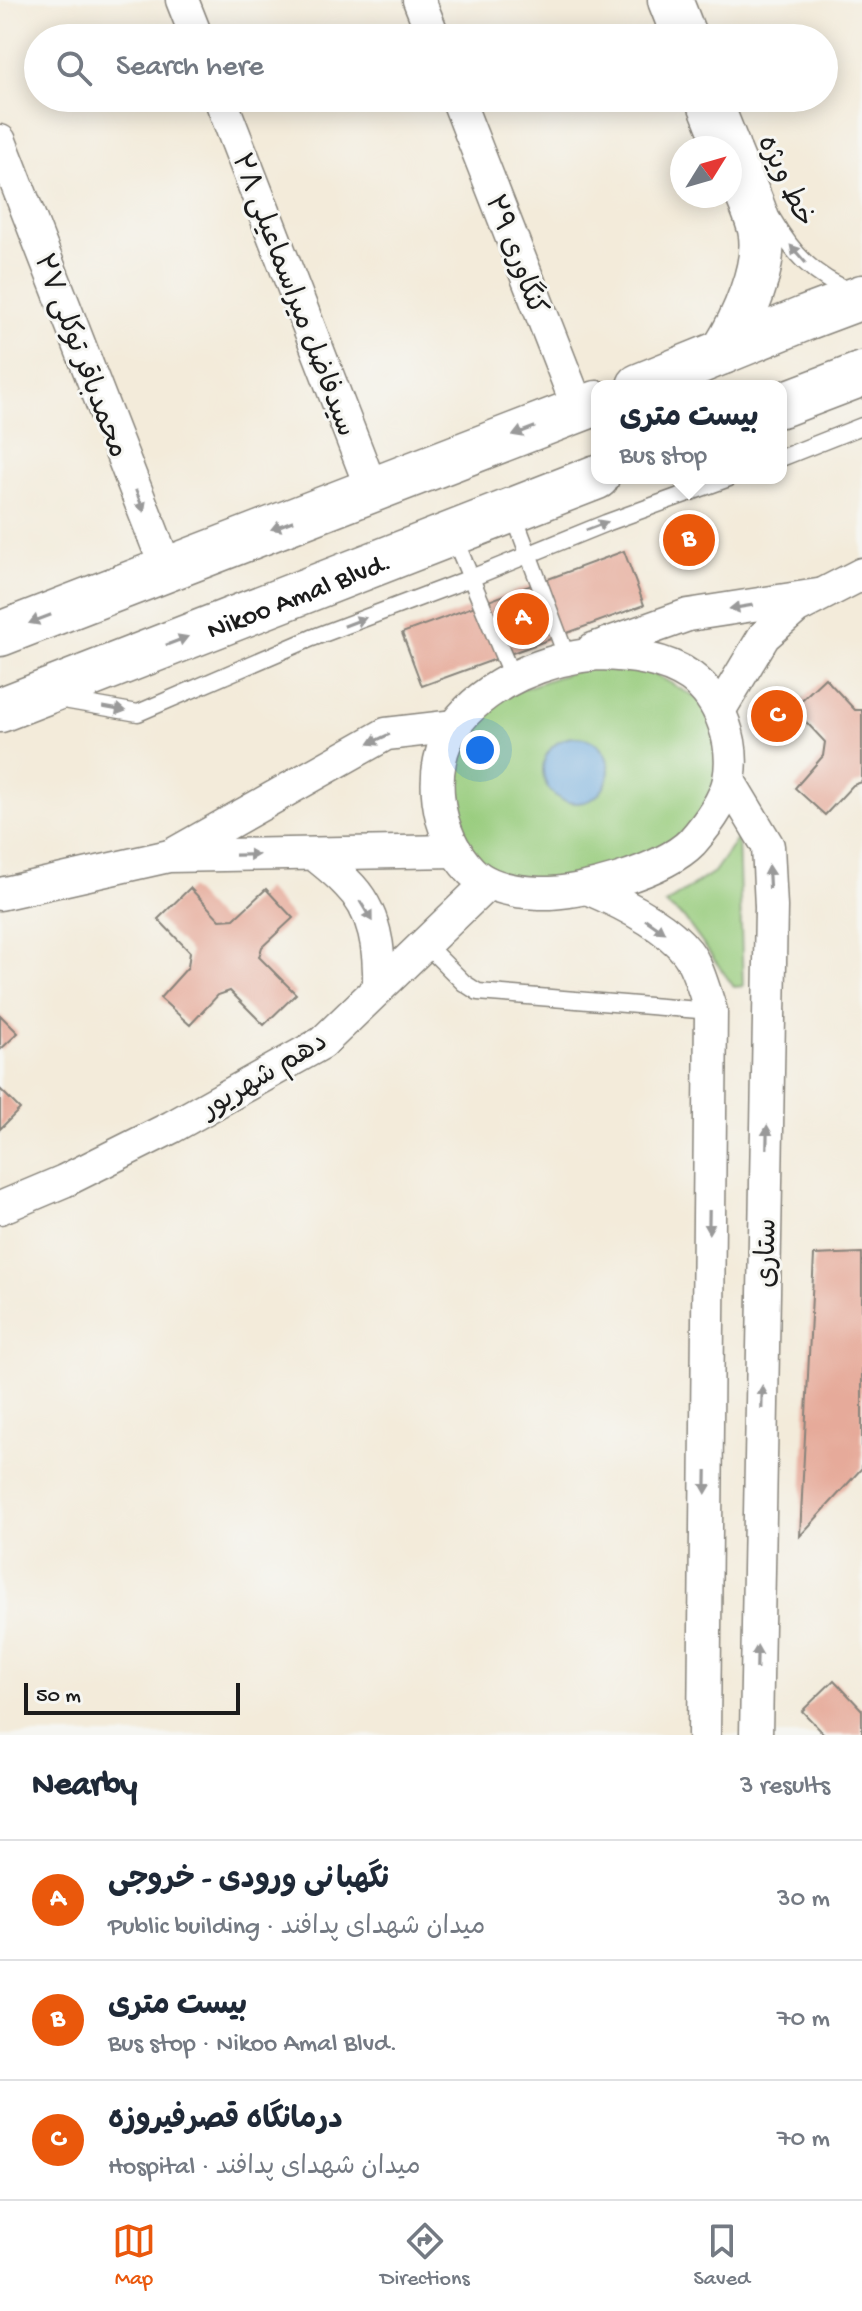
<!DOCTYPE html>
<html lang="en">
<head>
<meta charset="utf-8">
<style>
	:root { --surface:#fff; --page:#f6f6f7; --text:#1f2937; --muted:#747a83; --line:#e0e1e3; --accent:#ea580c }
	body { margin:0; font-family:"Gochi Hand","Playpen Sans Arabic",sans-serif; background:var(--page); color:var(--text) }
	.compass { position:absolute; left:670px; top:136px; width:72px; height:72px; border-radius:50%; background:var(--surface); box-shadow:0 4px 20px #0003; rotate:53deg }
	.scale { position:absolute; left:24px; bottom:20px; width:216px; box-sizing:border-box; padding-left:8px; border:4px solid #1c1c1c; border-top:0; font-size:22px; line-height:28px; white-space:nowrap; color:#1c1c1c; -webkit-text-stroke:6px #f6f6f2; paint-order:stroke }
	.you { position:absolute; left:480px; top:750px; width:28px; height:28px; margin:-20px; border:6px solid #fff; border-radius:50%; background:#1a73e8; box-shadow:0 0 0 12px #1a73e833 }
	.badge { display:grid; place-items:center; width:52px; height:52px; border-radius:50%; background:var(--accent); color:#fff; font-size:26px; font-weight:700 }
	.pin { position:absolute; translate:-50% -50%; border:4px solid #fff; box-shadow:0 2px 8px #0006 }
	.popup { position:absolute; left:591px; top:380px; width:196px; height:104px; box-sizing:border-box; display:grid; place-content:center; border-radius:16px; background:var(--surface); filter:drop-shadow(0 2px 6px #0005); font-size:26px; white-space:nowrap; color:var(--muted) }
	.popup b { font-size:30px; color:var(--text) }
	.popup::after { content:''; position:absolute; left:50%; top:100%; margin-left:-16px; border:16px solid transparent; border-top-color:var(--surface) }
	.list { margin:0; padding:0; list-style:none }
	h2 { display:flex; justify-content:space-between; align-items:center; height:104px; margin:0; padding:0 32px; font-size:34px }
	h2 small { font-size:26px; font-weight:400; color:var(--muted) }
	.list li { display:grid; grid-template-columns:52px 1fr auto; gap:24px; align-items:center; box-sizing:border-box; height:120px; padding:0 32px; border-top:2px solid var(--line) }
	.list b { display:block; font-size:30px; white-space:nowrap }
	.list p { margin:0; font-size:26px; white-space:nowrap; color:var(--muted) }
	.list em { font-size:26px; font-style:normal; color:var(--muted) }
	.icon { flex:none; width:44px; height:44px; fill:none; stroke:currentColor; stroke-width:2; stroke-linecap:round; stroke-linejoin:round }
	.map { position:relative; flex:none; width:862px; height:1735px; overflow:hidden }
	.search { position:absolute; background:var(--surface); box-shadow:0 4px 20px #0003; left:24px; right:24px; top:24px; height:88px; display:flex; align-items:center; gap:20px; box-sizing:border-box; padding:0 28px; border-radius:44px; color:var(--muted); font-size:30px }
	.sheet { height:464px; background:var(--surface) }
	nav { display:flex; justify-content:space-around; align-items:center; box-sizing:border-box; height:112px; border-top:2px solid var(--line); background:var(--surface); font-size:22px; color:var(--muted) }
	nav a { display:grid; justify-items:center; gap:4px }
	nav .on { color:var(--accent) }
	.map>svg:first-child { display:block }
</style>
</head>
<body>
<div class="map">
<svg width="862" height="1735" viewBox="0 0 862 1735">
	<rect width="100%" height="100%" fill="#f6f6f2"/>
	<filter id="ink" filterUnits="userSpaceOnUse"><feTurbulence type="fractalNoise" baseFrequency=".0125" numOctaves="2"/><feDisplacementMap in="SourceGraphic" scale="16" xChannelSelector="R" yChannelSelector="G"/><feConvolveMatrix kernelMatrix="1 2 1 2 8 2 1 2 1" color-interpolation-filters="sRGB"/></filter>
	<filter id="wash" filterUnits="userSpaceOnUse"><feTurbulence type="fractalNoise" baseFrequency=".006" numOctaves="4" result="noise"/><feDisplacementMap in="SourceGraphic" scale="32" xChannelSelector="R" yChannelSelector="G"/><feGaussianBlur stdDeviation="1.8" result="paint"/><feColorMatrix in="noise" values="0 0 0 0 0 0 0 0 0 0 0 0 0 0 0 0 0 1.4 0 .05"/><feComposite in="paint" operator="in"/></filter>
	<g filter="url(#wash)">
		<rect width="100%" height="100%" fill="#f3ebda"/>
		<g fill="#98cc7d" stroke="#5a744c" stroke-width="2">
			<polygon points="622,655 719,711 720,803 628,876 488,883 439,806 477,704"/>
			<polygon points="738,838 743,986 734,987 684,918 665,904 714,872"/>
		</g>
		<circle fill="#6aa8dc" stroke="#43627c" stroke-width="2" cx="576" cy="770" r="33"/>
		<g id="blocks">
			<g fill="#e6aa9a">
				<polygon points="624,551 644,605 422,686 402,633"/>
				<polygon points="825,678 855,710 862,710 862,782 853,785 825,815 795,788 823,756 825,742 793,708"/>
				<polygon points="190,888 220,920 234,919 266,889 293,918 262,947 259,957 296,994 264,1025 230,991 218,995 190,1025 160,998 188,967 190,952 158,919"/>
				<polygon points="0,1015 18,1033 0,1050"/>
				<polygon points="0,1089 20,1109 0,1129"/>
				<polygon points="862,1253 862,1468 800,1536 814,1255"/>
				<polygon points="834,1680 862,1710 862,1735 825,1735 802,1711"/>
			</g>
		</g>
	</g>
	<g filter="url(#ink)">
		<use href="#blocks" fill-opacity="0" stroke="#88847b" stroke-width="2"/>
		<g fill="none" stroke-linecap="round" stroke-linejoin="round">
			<defs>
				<g id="lane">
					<path d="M 772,218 C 793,254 814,277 853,292"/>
					<polyline points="781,458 862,426"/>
					<polyline points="513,513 567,658"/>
					<polyline points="453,535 513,679"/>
					<polyline points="58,699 138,713 312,638 471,578 606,523 729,478"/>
					<polyline points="425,944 464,983 478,992 711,1011"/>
				</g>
				<g id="street">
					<polyline points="182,0 197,38"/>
					<polyline points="419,0 434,38"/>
					<polyline points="220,98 372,490"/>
					<polyline points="457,98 579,410"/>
					<polyline points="0,141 167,570"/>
					<polyline points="593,649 688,615 818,595"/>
					<path d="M 598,654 C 629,655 664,658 691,677 C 721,699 736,744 729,780 C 724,802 706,826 692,842 C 664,871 578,895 539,893 C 516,892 488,888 471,871 C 436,836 425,767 455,725 C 487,682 547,658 598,654 Z"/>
					<polyline points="719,711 764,636 796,608 862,574"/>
					<polyline points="729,781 768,846 771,907 756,1735"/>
					<path d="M 314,854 C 325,863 337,872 347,883 C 376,911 380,950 379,988"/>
					<polyline points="172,855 386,734 455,726"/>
					<path d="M 587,888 C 620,902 665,924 687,952 C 698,966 705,994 711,1011 L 704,1735"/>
					<polyline points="0,894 169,856 456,851"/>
					<polyline points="0,1208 64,1181 172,1127 322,1043 488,883"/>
				</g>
				<g id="secondary">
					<polyline points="670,0 685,38"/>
					<polyline points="708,98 728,148"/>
					<path d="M 723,352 C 742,322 768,266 760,229 C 754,205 739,177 730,154"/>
				</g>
				<g id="primary">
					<polyline points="639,386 806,318 862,297"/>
					<polyline points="781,405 862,374"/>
					<polyline points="0,634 597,403"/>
					<path id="s1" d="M 0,710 L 597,477"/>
				</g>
			</defs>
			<use href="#lane" stroke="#88847b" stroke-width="19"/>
			<use href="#street" stroke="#88847b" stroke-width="35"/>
			<use href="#secondary" stroke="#88847b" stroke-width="47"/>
			<use href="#primary" stroke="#88847b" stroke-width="47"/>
			<use href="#lane" stroke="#fff" stroke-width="16"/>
			<use href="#street" stroke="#fff" stroke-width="32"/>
			<use href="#secondary" stroke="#fff" stroke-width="44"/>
			<use href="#primary" stroke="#fff" stroke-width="44"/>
		</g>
		<defs><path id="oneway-solid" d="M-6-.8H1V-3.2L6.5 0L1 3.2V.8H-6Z" transform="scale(2)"/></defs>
		<g fill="#999">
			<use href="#oneway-solid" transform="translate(798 254) rotate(-131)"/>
			<use href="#oneway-solid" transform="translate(524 431) rotate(159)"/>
			<use href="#oneway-solid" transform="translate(140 501) rotate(69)"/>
			<use href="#oneway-solid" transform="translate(282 525) rotate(159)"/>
			<use href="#oneway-solid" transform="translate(597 526) rotate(-21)"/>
			<use href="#oneway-solid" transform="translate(741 607) rotate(171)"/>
			<use href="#oneway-solid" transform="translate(40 619) rotate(159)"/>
			<use href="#oneway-solid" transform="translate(355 622) rotate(-21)"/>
			<use href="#oneway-solid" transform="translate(177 641) rotate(-21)"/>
			<use href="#oneway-solid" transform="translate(114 709) rotate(10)"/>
			<use href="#oneway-solid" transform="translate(379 739) rotate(155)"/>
			<use href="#oneway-solid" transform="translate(247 855) rotate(-1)"/>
			<use href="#oneway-solid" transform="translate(769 877) rotate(-93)"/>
			<use href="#oneway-solid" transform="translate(366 911) rotate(59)"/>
			<use href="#oneway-solid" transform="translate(655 926) rotate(35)"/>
			<use href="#oneway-solid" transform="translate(767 1137) rotate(-89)"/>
			<use href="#oneway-solid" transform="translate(709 1222) rotate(91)"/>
			<use href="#oneway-solid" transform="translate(762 1397) rotate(-89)"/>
			<use href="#oneway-solid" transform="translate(706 1482) rotate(91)"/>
			<use href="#oneway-solid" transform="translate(757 1657) rotate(-89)"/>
		</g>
	</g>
	<g text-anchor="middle" stroke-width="6" stroke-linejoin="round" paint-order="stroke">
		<g font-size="28" fill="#1c1c1c" stroke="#f6f6f2">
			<text transform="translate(788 180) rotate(65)" y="10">خط ویژه</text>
			<text transform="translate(518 254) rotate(69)" y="10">کنگاوری ۲۹</text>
			<text transform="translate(296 294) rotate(69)" y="10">سیدفاضل میراسماعیلی ۲۸</text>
			<text transform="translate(83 355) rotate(69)" y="10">محمدباقر توکلی ۲۷</text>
			<text dy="10" stroke="none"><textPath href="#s1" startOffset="320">Nikoo Amal Blvd.</textPath></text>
			<text transform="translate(263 1073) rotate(-31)" y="10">دهم شهریور</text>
			<text transform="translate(764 1253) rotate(-89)" y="10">ستاری</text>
		</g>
	</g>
</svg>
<svg class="compass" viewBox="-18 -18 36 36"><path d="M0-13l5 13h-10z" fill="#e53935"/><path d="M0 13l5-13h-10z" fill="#747a83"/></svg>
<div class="scale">50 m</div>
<div class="you"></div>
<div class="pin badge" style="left:523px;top:619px">A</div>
<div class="pin badge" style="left:689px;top:540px">B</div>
<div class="popup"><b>بیست متری</b>Bus stop</div>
<div class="pin badge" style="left:777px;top:716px">C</div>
<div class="search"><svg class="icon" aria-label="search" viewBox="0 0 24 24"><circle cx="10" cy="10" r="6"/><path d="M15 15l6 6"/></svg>Search here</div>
</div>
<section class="sheet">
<h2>Nearby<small>3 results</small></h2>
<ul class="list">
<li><span class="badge">A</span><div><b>نگهبانی ورودی - خروجی</b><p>Public building · میدان شهدای پدافند</p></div><em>30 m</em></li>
<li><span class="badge">B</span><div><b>بیست متری</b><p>Bus stop · Nikoo Amal Blvd.</p></div><em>70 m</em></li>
<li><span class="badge">C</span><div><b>درمانگاه قصرفیروزه</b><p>Hospital · میدان شهدای پدافند</p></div><em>70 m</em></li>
</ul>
</section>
<nav>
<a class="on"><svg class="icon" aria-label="map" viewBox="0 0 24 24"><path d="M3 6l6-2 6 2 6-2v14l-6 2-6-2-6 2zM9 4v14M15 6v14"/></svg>Map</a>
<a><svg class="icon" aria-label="directions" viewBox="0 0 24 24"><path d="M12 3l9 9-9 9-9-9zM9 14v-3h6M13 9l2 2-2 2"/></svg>Directions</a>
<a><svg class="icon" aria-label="saved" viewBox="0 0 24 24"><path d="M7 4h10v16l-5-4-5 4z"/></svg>Saved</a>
</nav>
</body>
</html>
